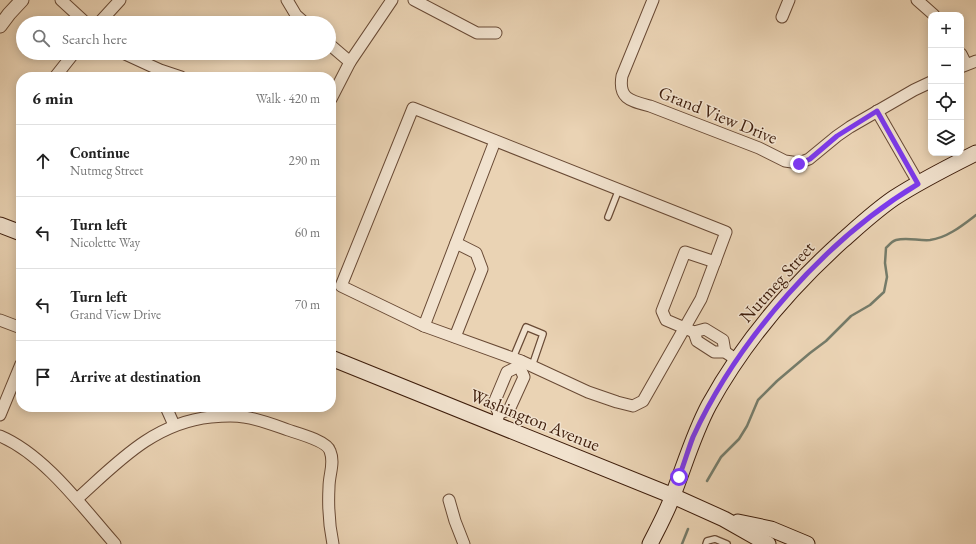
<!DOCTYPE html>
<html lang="en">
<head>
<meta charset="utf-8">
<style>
	:root { --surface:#fff; --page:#f2f2f2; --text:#222; --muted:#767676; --line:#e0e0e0 }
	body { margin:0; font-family:"EB Garamond",serif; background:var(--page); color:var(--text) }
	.controls { position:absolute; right:12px; top:12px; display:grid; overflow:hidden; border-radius:8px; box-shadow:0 2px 10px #0003 }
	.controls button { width:36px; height:36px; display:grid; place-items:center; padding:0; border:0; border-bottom:1px solid var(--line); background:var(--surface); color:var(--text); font:20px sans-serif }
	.stop { position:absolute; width:12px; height:12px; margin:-9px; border:3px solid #7c3aed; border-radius:50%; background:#fff }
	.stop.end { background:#7c3aed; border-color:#fff; box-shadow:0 1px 4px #0008 }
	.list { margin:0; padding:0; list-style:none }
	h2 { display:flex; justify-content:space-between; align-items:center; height:52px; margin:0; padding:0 16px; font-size:17px }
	h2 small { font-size:13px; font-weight:400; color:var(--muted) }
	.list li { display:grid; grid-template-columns:26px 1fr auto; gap:12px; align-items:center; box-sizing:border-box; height:72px; padding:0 16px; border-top:1px solid var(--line) }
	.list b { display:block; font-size:15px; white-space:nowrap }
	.list p { margin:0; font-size:13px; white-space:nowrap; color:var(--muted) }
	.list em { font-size:13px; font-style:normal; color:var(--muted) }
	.icon { flex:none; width:22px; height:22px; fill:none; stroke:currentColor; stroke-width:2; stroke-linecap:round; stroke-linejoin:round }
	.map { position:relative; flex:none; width:976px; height:544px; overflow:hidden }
	.search { position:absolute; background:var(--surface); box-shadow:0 2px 10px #0003; left:16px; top:16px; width:320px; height:44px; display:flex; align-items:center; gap:10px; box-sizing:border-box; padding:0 14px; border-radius:22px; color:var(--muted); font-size:15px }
	.panel { position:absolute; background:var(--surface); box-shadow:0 2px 10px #0003; left:16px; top:72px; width:320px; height:340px; border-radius:16px }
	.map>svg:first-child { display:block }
</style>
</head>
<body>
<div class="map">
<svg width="976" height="544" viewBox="0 0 976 544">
	<rect width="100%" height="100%" fill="#ead3b4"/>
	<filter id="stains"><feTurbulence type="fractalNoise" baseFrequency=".005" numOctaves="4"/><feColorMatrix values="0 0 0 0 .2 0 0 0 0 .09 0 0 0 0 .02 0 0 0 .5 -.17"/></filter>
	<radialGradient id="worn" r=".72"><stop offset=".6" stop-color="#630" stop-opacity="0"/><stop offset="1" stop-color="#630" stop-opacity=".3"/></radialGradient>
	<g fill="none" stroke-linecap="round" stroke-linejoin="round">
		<g stroke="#757b69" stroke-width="2.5">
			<path d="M 707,481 L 721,457 L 739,439 L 747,426 L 758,400 L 777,381 L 810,353 L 826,341 L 851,316 L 870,305 L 884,292 L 887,277 L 885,263 L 886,248 C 889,245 892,241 896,240 C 907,237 919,241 930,240 C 947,238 963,225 976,215"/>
			<polyline points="682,544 688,529"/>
		</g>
		<defs>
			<g id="service">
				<polyline points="608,217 619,189"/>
				<polyline points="513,358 526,327 543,334 532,366"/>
				<polyline points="706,544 707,541 715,539 727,544"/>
			</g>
			<g id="minor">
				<polyline points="61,0 86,23"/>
				<polyline points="287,0 296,15 305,23"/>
				<polyline points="414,0 477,33 496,33"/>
				<path d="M 653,0 L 622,76 C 618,99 631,101 650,106 L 759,148 L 785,161 L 799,163 L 809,159 L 837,136 L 850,127 L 914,90 L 931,82"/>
				<polyline points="917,0 934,15"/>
				<polyline points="782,17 789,0"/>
				<polyline points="99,23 120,0"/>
				<polyline points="329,44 350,62"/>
				<polyline points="123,53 160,70 181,77"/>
				<polyline points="961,54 966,64"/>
				<polyline points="961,67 976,61"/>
				<polyline points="55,77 74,53"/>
				<polyline points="331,99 350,62 392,0"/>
				<polygon points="413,108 726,232 701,299 643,401 633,406 617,402 588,392 521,361 424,326 341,286"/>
				<polyline points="877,111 919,184"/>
				<polyline points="715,262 685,252 662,311 666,320 694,332 705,329 723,340 725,352"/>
				<polyline points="0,320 21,328"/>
				<polyline points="424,326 495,141"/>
				<polyline points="694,332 697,341 714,352 725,352 731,356"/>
				<polyline points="455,337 482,269 476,253 456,243"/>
				<polyline points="166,407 174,425"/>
				<polyline points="499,413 509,410 524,377 519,366"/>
				<polyline points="0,415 21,364"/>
				<polyline points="496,425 499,413 494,403 507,372 519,366 521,361"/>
				<path d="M 0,436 C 45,455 83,508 115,544"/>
				<path d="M 77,499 C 117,463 153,423 211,417 C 222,416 233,415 244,417 C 259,419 274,425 288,430 C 297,433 327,441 330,451 C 335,463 329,474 329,487 C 328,506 329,525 333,544"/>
				<polyline points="449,500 455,521 464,544"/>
			</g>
			<polyline id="tertiary" points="0,26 9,14 22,0"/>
			<g id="secondary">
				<polyline points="0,225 21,233"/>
				<polyline points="331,358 673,496 724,519 768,544"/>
				<polyline points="738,522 771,529 807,544"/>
				<path d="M 650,544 C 658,528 667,512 673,495 C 685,464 694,433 709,405 C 743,343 790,288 842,241 C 859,226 875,211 894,198 C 920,181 948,167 976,153"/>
			</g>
		</defs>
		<use href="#service" stroke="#694a35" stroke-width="8"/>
		<use href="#minor" stroke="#694a35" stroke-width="13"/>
		<use href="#tertiary" stroke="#694a35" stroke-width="15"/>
		<use href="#secondary" stroke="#3e1d0b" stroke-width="17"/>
		<use href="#service" stroke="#f1e2ce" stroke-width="5.5"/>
		<use href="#minor" stroke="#f1e2ce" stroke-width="11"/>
		<use href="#tertiary" stroke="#f1e2ce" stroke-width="13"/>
		<use href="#secondary" stroke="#f1e2ce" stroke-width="15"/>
	</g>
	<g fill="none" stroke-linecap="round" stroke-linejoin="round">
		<path stroke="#7c3aed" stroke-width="5" d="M 679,477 C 684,464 688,450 693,437 C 738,339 826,239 918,184 L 877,111 L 837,136 L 810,159 L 799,164"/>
	</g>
	<g text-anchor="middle" stroke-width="3" stroke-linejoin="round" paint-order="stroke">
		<g font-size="18" fill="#3e1d0b" stroke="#f1e2ce">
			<text transform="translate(718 115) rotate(22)" y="6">Grand View Drive</text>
			<text transform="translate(777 282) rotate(-48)" y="6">Nutmeg Street</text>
			<text transform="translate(535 420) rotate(22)" y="6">Washington Avenue</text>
		</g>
	</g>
	<rect width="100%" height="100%" filter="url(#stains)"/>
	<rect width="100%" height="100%" fill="url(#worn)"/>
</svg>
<div class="controls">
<button>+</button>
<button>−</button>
<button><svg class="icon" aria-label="locate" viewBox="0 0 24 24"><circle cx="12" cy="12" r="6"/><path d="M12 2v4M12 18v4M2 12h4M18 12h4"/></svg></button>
<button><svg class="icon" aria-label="layers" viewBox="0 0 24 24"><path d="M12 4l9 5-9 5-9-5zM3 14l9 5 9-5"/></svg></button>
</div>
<div class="stop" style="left:679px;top:477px"></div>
<div class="stop end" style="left:799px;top:164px"></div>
<div class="search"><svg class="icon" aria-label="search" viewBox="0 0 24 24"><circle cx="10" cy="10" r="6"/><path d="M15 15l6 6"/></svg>Search here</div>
<section class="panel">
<h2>6 min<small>Walk · 420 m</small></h2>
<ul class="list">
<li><svg class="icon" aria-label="ahead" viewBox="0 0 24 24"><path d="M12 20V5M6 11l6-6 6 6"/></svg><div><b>Continue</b><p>Nutmeg Street</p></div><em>290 m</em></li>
<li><svg class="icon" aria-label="left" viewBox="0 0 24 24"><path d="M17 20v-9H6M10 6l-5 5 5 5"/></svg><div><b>Turn left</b><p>Nicolette Way</p></div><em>60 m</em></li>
<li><svg class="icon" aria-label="left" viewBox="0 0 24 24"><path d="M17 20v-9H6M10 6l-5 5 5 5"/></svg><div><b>Turn left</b><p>Grand View Drive</p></div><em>70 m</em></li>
<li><svg class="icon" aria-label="arrive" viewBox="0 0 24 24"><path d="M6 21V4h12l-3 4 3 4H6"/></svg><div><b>Arrive at destination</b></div></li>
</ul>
</section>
</div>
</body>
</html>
